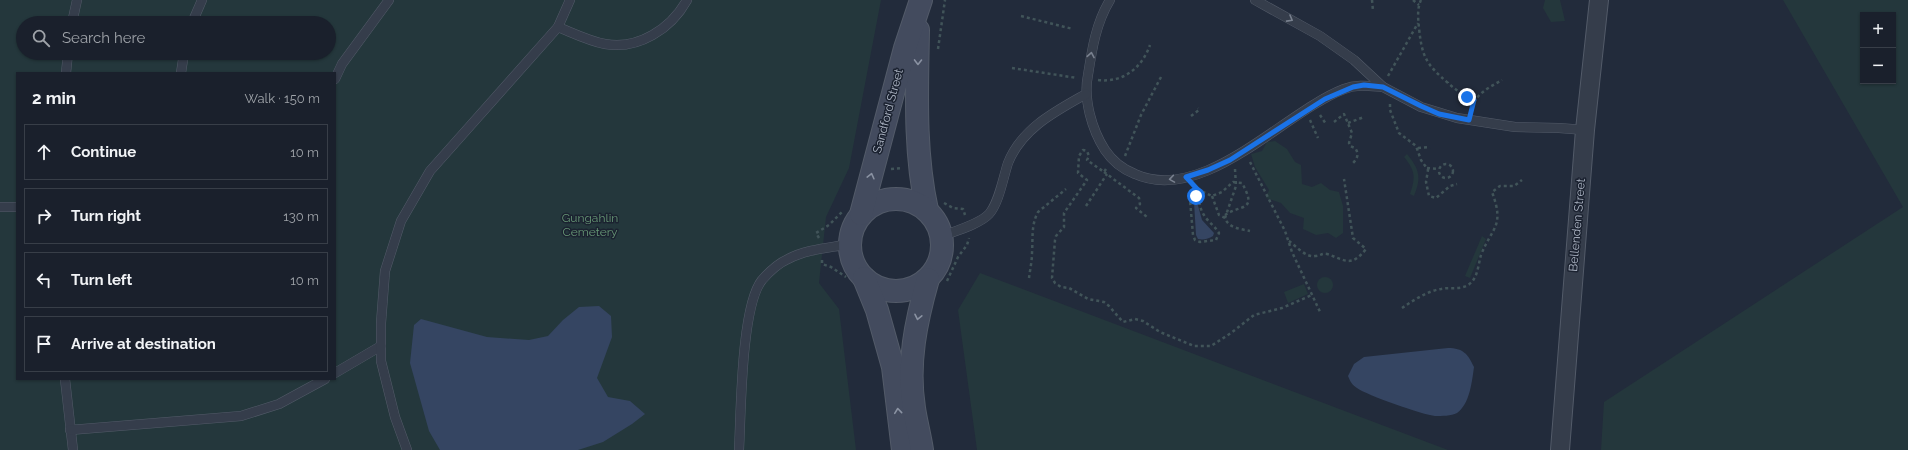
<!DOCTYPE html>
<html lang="en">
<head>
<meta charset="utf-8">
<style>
	:root { --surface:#1a202c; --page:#232834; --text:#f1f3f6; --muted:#9fa3a9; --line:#383e48 }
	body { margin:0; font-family:Raleway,sans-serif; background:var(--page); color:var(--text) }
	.controls { position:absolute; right:12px; top:12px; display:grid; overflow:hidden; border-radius:0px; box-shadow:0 1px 3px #0004 }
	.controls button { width:36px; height:36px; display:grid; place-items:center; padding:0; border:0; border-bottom:1px solid var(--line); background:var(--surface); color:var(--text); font:20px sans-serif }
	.stop { position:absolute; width:12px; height:12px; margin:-9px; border:3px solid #1a73e8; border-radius:50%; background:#fff }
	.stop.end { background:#1a73e8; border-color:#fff; box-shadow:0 1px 4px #0008 }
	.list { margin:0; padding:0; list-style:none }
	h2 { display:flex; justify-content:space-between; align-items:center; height:52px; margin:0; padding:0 16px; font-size:17px }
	h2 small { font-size:13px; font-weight:400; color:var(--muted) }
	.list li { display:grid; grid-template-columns:26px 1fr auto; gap:12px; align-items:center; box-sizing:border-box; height:56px; margin:0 8px 8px; padding:0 8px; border:1px solid var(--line); border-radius:0px }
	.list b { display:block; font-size:15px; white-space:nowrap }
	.list em { font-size:13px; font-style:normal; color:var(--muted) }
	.icon { flex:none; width:22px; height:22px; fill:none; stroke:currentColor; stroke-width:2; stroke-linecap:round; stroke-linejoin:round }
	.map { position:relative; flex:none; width:1908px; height:450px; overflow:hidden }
	.search { position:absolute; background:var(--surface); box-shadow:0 1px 3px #0004; left:16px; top:16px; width:320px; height:44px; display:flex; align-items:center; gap:10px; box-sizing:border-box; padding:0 14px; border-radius:22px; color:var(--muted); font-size:15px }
	.panel { position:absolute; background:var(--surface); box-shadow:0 1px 3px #0004; left:16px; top:72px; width:320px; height:308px; border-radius:0px }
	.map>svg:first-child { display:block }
</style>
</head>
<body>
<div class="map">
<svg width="1908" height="450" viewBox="0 0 1908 450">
	<rect width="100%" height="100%" fill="#222b3b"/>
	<g fill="#24373c" fill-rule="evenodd">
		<path d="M 0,0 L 881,0 L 849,168 L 826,217 L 819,283 L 839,309 L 856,450 L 0,450 ZM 23,23 L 329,23 L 329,53 L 23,53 ZM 17,73 L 335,73 L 335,379 L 17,379 Z"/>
		<polygon points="1545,0 1560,0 1565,21 1551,22 1543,8"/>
		<path d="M 1783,0 L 1908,0 L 1908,450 L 1601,450 L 1604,402 L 1903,207 ZM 1863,15 L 1893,15 L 1893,81 L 1863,81 Z"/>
		<polygon points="1275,141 1287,149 1295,162 1301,165 1302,184 1312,187 1321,183 1330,190 1339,192 1343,206 1343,233 1336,238 1328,233 1316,235 1303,229 1304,218 1290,213 1281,203 1266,198 1269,190 1255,167 1251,154 1262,151 1267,142"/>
		<path d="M 1407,154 C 1419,169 1422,177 1414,196 L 1410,194 C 1416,177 1415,170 1404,157 Z"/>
		<polygon points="1482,236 1486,239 1470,278 1465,276"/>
		<polygon points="980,273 1448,450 977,450 958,310"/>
		<circle cx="1325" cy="285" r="8"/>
		<polygon points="1304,284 1308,294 1288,303 1284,292"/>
	</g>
	<g fill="#354562">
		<path d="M 1194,202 L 1197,202 L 1202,220 L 1214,233 L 1213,236 C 1208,239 1204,240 1198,239 L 1196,235 Z"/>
		<polygon points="599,306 611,316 612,337 597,378 608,397 630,401 645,414 632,424 603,442 578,450 440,450 429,431 410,363 414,325 421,319 487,337 529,340 548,336 563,320 579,307"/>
		<path d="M 1448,348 C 1463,348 1468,354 1474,367 C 1472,381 1470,404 1457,413 C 1451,416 1442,416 1435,416 C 1424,415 1366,395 1357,388 C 1352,385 1350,381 1348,376 L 1354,364 L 1364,357 Z"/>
	</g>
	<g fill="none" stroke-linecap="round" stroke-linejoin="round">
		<defs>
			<g id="lane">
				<path d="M 1110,0 C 1096,23 1092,49 1088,75 C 1083,99 1092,130 1105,150 C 1113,162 1122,169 1135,174 C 1204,205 1284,112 1344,89 C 1357,84 1369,86 1383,87"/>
				<polyline points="1255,0 1320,36 1354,60 1383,87 1421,107 1457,118 1515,127 1559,128 1585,130"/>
				<polyline points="72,23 77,0"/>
				<polyline points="192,23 202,0"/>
				<path d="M 558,27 C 573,33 589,41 605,44 C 638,50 671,29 687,0"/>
				<polyline points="66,73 68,53"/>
				<polyline points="181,73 184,53"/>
				<polyline points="335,79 342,64 389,0"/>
				<polyline points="0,207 17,207"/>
				<path d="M 942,236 C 955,231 980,224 989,214 C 999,203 1003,178 1008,163 C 1022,128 1056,111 1086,94"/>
				<polyline points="335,373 381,346"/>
				<polyline points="65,379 73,450"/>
				<polyline points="70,430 241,416 279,404 325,379"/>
				<polyline points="407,450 395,417 381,361 381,323 385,271 401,221 430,171 558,27 570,0"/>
				<path d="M 739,450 C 741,413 741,306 762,280 C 769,272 779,263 788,259 C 807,249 829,248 850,244"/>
			</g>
			<polyline id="street" points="1560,450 1585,130 1599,0"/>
			<g id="secondary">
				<path d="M 918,30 C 917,90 914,151 927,210"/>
				<circle cx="896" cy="245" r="46"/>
				<polyline points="861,214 905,48 921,0"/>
				<polyline points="864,278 877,310 893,367 903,450"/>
				<path d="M 922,450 C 920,436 916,422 914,408 C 907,364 916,321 928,279"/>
			</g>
		</defs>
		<use href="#lane" stroke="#535b69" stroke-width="10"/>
		<use href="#street" stroke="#535b69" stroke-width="20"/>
		<use href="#secondary" stroke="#535b69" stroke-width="24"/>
		<g stroke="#415459" stroke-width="2.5" stroke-dasharray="3 3" stroke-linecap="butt">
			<polyline points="1372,0 1373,11"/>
			<polyline points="1413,0 1419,5"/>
			<path d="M 1421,0 C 1417,8 1418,19 1419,28 C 1422,57 1426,64 1448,83 C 1456,90 1464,96 1474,100"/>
			<polyline points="1021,16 1073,29"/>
			<polyline points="938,49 945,0"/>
			<polyline points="1012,68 1077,78"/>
			<polyline points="1388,76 1418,23"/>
			<path d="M 1098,80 C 1123,83 1142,68 1150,45"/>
			<polyline points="1390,104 1390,110 1399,133 1416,146 1421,160 1428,170 1426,182 1429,196 1436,198 1450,186 1457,184"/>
			<path d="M 1472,108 C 1475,94 1490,87 1502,80"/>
			<polyline points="1320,115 1326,124"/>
			<polyline points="1191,116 1199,110 1198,108"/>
			<polyline points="1310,120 1318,138"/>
			<path d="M 1334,122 L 1344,114 L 1352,133 L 1349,143 L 1350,146 L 1355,148 C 1359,153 1358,158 1353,163"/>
			<polyline points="1348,123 1364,117"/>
			<polyline points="1418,148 1430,147"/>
			<polyline points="1125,156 1141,115 1161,77"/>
			<polyline points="1250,162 1285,231 1292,252 1321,314"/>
			<circle cx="1446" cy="171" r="7"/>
			<polyline points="1427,168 1438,169"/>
			<polyline points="891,169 902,168"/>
			<polyline points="1106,169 1104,172 1087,160 1089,156 1087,151 1083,150 1079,156 1078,173 1087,180 1064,213 1064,227 1056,236 1055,240 1052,278 1055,283 1061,287 1069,288 1088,299 1104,302 1109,306 1123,322 1135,319 1143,321 1160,332 1194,346 1211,346 1231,333 1254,315 1282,308 1312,295"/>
			<path d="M 1235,169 L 1236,186 L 1225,218 C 1228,228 1241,229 1250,231"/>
			<polyline points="1104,172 1139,198 1140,204 1136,208 1147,217"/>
			<path d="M 1197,189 L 1212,196 L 1222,192 L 1233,182 L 1242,183 C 1258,212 1241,204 1225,215"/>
			<path d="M 1198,190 C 1199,198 1199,208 1204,215 C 1208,222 1215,226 1219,233 L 1216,240 L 1200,242 L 1195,240 L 1193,235 L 1190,200 L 1193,196 L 1199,197"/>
			<polyline points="1212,196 1219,215 1225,218"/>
			<polyline points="944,203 953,208 963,209 965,215"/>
			<polyline points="1086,206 1107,174"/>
			<polyline points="819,238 816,233 829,225 843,211"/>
			<path d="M 1289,241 C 1296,246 1306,258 1315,256 C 1320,256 1322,253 1327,254 C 1345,260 1351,268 1366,249 L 1353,238 L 1344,179"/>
			<polyline points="822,260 822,264 831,267 846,277"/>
			<path d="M 1029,278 C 1030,270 1032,261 1032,253 C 1033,238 1031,225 1038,212 L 1066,189"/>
			<polyline points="947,281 958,257 967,245 969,238"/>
			<path d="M 1402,308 C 1414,300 1427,291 1441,289 C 1449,287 1460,290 1468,285 C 1478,279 1478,265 1481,255 C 1492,227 1505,227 1492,192 L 1500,186 L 1514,186 L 1522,180"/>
		</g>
		<use href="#lane" stroke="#353d4b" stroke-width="9"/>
		<use href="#street" stroke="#353d4b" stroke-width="18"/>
		<use href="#secondary" stroke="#434b5e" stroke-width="22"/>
	</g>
	<defs><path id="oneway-chevron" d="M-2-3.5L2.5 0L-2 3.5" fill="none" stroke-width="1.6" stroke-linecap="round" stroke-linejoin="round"/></defs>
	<g stroke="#79818f">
		<use href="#oneway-chevron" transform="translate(1290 19) rotate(29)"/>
		<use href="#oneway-chevron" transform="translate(1091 55) rotate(-80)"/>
		<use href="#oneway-chevron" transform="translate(1172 179) rotate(171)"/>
	</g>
	<g stroke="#8a92a2">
		<use href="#oneway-chevron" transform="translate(918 62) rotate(91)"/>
		<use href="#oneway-chevron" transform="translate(871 176) rotate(-76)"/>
		<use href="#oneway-chevron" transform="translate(918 317) rotate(102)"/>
		<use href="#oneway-chevron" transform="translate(898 411) rotate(-96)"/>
	</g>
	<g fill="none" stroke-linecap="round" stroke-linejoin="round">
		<polyline stroke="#1a73e8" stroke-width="5" points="1196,196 1199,197 1198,190 1186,177 1208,170 1230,160 1325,99 1353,87 1364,85 1383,87 1421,106 1439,114 1469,120 1474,100 1467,97"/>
	</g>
	<g text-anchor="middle" stroke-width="3" stroke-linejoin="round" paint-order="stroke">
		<g font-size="12" fill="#b0b8c7" stroke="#1b2230">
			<text transform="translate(888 111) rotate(-75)" y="4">Sandford Street</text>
			<text transform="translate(1577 225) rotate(-85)" y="4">Bellenden Street</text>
		</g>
		<g font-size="12" fill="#679876" stroke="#1b2230">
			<text x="590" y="222">Gungahlin<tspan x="590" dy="14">Cemetery</tspan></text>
		</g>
	</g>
</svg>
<div class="controls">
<button>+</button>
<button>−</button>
</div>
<div class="stop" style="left:1196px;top:196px"></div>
<div class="stop end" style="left:1467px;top:97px"></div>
<div class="search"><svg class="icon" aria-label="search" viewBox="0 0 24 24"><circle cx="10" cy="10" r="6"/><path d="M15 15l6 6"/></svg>Search here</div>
<section class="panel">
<h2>2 min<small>Walk · 150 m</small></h2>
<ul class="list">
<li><svg class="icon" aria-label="ahead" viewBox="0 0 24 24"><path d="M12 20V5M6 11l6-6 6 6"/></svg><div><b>Continue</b></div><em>10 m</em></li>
<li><svg class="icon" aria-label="right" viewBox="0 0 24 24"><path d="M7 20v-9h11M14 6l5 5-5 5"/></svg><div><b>Turn right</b></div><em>130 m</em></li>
<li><svg class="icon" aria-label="left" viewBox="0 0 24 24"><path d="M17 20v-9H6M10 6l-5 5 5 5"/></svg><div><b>Turn left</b></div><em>10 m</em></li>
<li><svg class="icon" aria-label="arrive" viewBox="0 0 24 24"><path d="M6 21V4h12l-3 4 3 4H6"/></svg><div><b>Arrive at destination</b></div></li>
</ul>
</section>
</div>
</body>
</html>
